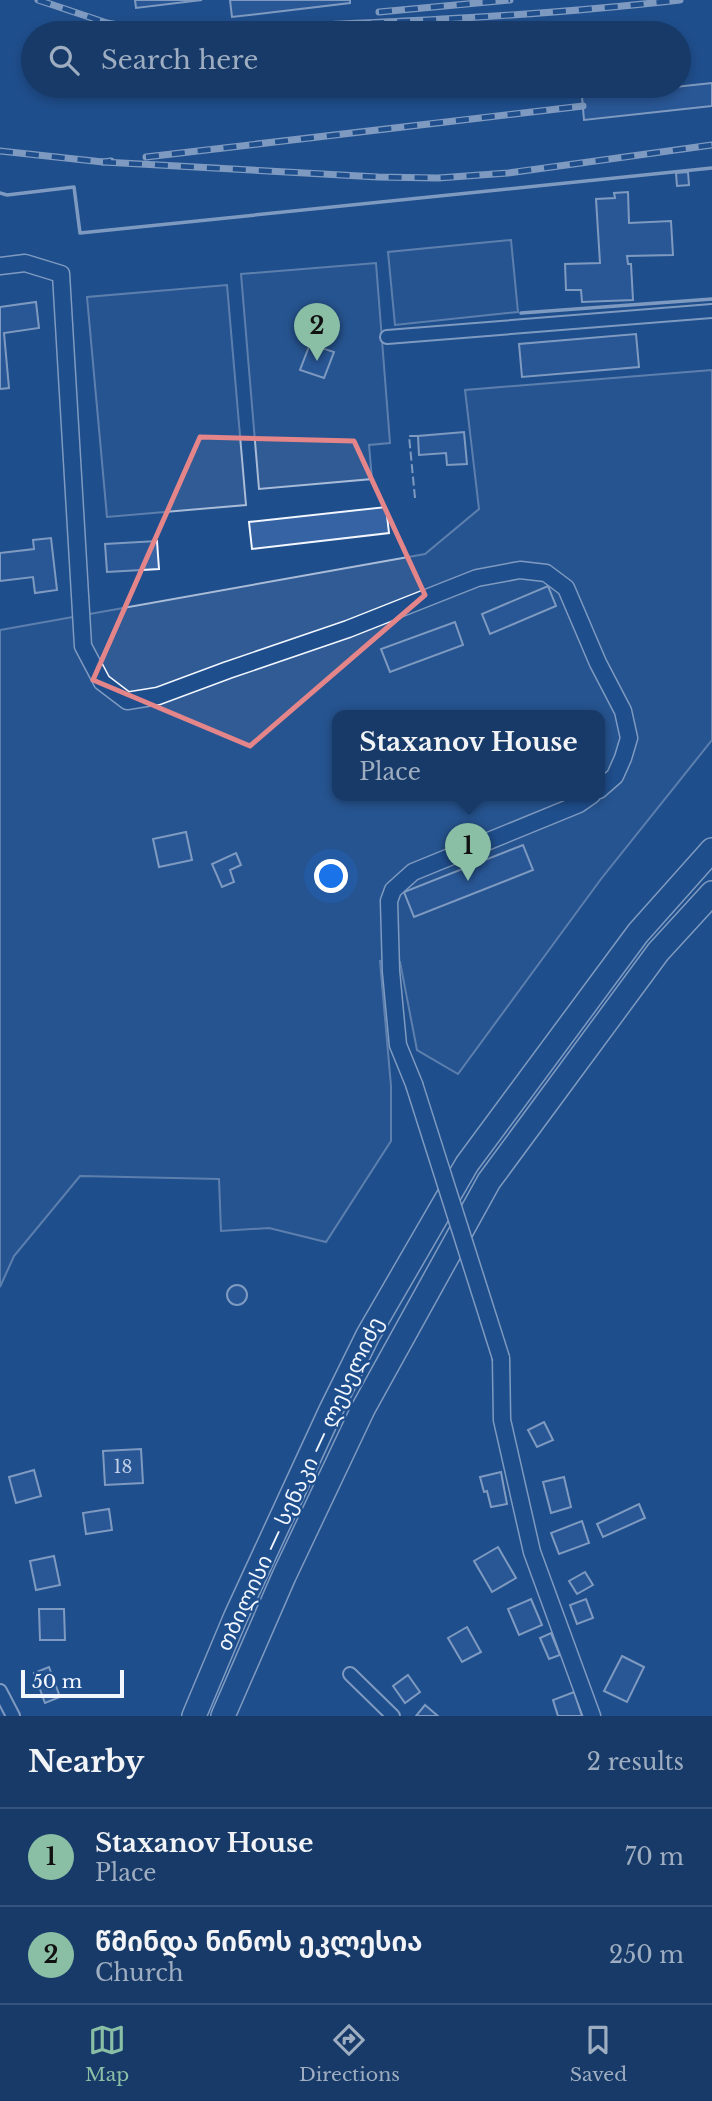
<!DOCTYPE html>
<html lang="en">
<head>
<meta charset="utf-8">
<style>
	:root { --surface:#173a69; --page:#244571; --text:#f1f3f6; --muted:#9eadc0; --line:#36547d; --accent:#8abfa5 }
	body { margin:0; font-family:"Libre Baskerville","Noto Sans Georgian",serif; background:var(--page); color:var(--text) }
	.scale { position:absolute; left:21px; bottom:18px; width:103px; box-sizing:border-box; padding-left:7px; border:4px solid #f2f6ff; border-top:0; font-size:19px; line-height:24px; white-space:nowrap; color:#f2f6ff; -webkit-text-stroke:5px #1f4e8c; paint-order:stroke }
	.you { position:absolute; left:332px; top:877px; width:24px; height:24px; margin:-18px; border:5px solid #fff; border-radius:50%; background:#1a73e8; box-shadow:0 0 0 10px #1a73e833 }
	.badge { display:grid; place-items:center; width:46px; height:46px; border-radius:50%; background:var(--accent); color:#111; font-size:23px; font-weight:700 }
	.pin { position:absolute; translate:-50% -58px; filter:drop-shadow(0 2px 4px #0008) }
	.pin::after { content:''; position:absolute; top:37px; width:24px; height:21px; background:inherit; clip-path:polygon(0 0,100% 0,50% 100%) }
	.popup { position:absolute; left:332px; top:710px; width:273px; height:91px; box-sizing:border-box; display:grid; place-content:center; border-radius:14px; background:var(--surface); filter:drop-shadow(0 2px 5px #0005); font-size:23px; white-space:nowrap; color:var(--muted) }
	.popup b { font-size:26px; color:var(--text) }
	.popup::after { content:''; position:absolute; left:50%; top:100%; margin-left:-14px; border:14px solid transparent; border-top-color:var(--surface) }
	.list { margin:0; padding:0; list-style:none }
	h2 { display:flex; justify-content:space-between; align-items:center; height:91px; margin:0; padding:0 28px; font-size:30px }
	h2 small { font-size:23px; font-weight:400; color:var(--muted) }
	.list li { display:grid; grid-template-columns:46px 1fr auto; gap:21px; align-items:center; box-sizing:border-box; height:98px; padding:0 28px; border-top:2px solid var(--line) }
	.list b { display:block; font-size:26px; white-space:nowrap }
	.list p { margin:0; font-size:23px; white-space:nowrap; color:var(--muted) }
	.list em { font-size:23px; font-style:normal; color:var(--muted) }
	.icon { flex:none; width:38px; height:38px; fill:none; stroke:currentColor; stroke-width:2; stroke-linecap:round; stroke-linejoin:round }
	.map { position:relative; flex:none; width:712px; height:1716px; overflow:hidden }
	.search { position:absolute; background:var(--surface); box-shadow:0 4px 10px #0003; left:21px; right:21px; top:21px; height:77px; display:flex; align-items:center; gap:18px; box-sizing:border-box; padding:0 24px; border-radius:38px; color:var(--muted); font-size:26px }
	.sheet { height:287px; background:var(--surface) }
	nav { display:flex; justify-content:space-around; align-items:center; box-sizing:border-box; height:98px; border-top:2px solid var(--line); background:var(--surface); font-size:19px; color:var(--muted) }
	nav a { display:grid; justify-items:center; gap:4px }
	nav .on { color:var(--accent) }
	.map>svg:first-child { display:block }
</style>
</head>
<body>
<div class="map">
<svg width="712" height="1716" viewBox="0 0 712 1716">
	<rect width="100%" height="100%" fill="#1f4e8c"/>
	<g fill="#305b95" stroke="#a8bbd7" stroke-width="2" fill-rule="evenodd">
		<polygon points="511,240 518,312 395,325 388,252"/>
		<polygon points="376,263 390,443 369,445 372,479 259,489 241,274"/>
		<polygon points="227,285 246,505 107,517 87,297"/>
		<path d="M 712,370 L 712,740 L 601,879 L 458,1074 L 417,1050 L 400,962 L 380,961 L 391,1086 L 391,1141 L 326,1242 L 269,1228 L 221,1231 L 219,1179 L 80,1176 L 14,1256 L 0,1287 L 0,630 L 425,554 L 479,509 L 465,390 ZM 337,715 L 599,715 L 599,795 L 337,795 Z"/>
	</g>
	<g fill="#3563a3" stroke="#f2f6ff" stroke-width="2">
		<polygon points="135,0 202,0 136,8"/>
		<polygon points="230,0 350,0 350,3 232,17"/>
		<polygon points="712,83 712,106 584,120 582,97"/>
		<polygon points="688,172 689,185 677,186 676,173"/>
		<polygon points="628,192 629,223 671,221 673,255 627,256 628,264 631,264 633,300 582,302 581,290 566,290 565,264 600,263 596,199 615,198 614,193"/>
		<polygon points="36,302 39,328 4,333 9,388 0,389 0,307"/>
		<polygon points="636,334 639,367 522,377 519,344"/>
		<polygon points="310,344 334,352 324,378 300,370"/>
		<polygon points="464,432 467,464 447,465 446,453 419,455 418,436"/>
		<polygon points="386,507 389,533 252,549 249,522"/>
		<polygon points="51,538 57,590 35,593 33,577 0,581 0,553 34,549 33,540"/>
		<polygon points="157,541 159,569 107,572 105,544"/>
		<polygon points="548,586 556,606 490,634 482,614"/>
		<polygon points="455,622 463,645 390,672 381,649"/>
		<polygon points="186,832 192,860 159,867 153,839"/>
		<polygon points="523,845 533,870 414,917 404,892"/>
		<polygon points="236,853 241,865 230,870 234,882 222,887 212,864"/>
		<circle cx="237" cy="1295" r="10"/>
		<polygon points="544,1422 553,1440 537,1447 528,1430"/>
		<polygon points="141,1449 143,1483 105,1485 103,1451"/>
		<polygon points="34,1470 41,1496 16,1503 9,1477"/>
		<polygon points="501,1472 507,1504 491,1507 487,1491 484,1492 480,1477"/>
		<polygon points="564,1477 571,1507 551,1513 543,1482"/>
		<polygon points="639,1504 645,1518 603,1537 597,1524"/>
		<polygon points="109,1509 112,1530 86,1534 83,1513"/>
		<polygon points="582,1521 589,1543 559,1554 551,1533"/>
		<polygon points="498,1547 516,1578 492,1592 474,1561"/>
		<polygon points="54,1556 60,1585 36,1590 30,1561"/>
		<polygon points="585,1572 593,1585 577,1594 569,1581"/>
		<polygon points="531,1599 542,1625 519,1635 508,1609"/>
		<polygon points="586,1599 593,1618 577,1624 570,1605"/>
		<polygon points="39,1609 64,1609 65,1640 40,1640"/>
		<polygon points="467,1627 481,1652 462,1662 448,1638"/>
		<polygon points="551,1633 560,1655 549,1659 540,1638"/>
		<polygon points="622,1656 644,1667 627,1702 604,1691"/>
		<polygon points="49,1667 60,1697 45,1703 34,1673"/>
		<polygon points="408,1675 420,1692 405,1703 393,1686"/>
		<polygon points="574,1692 582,1716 558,1716 553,1700"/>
		<polygon points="425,1705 438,1716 416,1716"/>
	</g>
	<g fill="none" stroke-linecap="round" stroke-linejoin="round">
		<defs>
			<g id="minor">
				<polyline points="387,337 712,311"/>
				<polyline points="350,1674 393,1716"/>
				<polyline points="0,1691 13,1716"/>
			</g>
			<g id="tertiary">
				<polyline points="0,266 25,263 61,274 83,646 102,682 127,701 158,696 228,670 348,629 477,578 520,570 546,573 566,588 598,663 623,711 629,738 623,758 615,776 599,790"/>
				<polyline points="414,1084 398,1045 391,971 389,901 393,890 413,872 579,804 592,795"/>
				<polyline points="501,1358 502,1420 532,1552 592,1716"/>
			</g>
			<g id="motorway">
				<polyline points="194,1716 236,1616 331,1410 368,1335 467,1164 638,933 712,850"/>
				<polyline points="223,1716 284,1576 363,1409 489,1181 658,952 712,893"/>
			</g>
		</defs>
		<use href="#minor" stroke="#f2f6ff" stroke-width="16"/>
		<use href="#tertiary" stroke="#f2f6ff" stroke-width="19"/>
		<use href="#motorway" stroke="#f2f6ff" stroke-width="26"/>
		<use href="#minor" stroke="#1f4e8c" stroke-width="12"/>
		<use href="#tertiary" stroke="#1f4e8c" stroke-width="16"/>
		<use href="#motorway" stroke="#1f4e8c" stroke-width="23"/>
		<defs>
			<g id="rail">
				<path d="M 38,0 L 107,23 L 156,32 C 331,24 506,20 680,0"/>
				<polyline points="379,12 510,0"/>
				<polyline points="0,151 103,162 111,161"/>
				<polyline points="146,157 583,106"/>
				<polyline points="103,162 378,177 438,178 508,173 712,145"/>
			</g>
		</defs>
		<use href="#rail" stroke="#f2f6ff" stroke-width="7"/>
		<use href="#rail" stroke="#1f4e8c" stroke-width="4.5" stroke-dasharray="13" stroke-linecap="butt"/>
		<defs>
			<polyline id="tertiary-bridge" points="414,1084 501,1358"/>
		</defs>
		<use href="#tertiary-bridge" stroke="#f2f6ff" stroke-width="19" stroke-linecap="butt"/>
		<use href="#tertiary-bridge" stroke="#1f4e8c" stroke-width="16"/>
		<polyline stroke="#f2f6ff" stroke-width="2" stroke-dasharray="9 3.5" stroke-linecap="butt" points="415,498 409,436 418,436"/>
		<g stroke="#f2f6ff" stroke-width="3.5">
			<polyline points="0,193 7,195 74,187 80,233 712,168"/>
			<polyline points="521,313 712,299"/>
		</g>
	</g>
	<path d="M0 0H712V1716H0ZM 200,437 L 354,441 L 425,595 L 250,746 L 93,680 Z" fill="#1f4e8c" fill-opacity=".55" fill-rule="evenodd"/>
	<path fill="none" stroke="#e38589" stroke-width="5" stroke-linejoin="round" d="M 200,437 L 354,441 L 425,595 L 250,746 L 93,680 Z"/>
	<g text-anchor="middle" stroke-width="5" stroke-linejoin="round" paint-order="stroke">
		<g font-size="18" fill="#c3d1e8">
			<text x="123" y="1473">18</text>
		</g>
		<g font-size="21" fill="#f2f6ff" stroke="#1f4e8c">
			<text transform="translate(300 1484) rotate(-65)" y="7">თბილისი — სენაკი — ლესელიძე</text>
		</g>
	</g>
</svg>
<div class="scale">50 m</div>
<div class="you"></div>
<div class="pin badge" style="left:468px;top:881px">1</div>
<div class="popup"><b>Staxanov House</b>Place</div>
<div class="pin badge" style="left:317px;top:361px">2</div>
<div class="search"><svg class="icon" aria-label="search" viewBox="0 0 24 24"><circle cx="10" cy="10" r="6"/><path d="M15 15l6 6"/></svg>Search here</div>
</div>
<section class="sheet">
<h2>Nearby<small>2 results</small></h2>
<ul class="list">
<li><span class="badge">1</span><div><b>Staxanov House</b><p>Place</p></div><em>70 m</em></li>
<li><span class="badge">2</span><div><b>წმინდა ნინოს ეკლესია</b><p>Church</p></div><em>250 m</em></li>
</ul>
</section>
<nav>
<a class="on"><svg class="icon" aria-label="map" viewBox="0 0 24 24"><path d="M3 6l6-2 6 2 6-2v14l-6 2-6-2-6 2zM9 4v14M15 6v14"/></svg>Map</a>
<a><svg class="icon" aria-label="directions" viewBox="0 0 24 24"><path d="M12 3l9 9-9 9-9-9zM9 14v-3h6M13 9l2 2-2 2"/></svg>Directions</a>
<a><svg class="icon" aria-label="saved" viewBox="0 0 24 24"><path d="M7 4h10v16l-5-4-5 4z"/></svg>Saved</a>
</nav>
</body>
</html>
